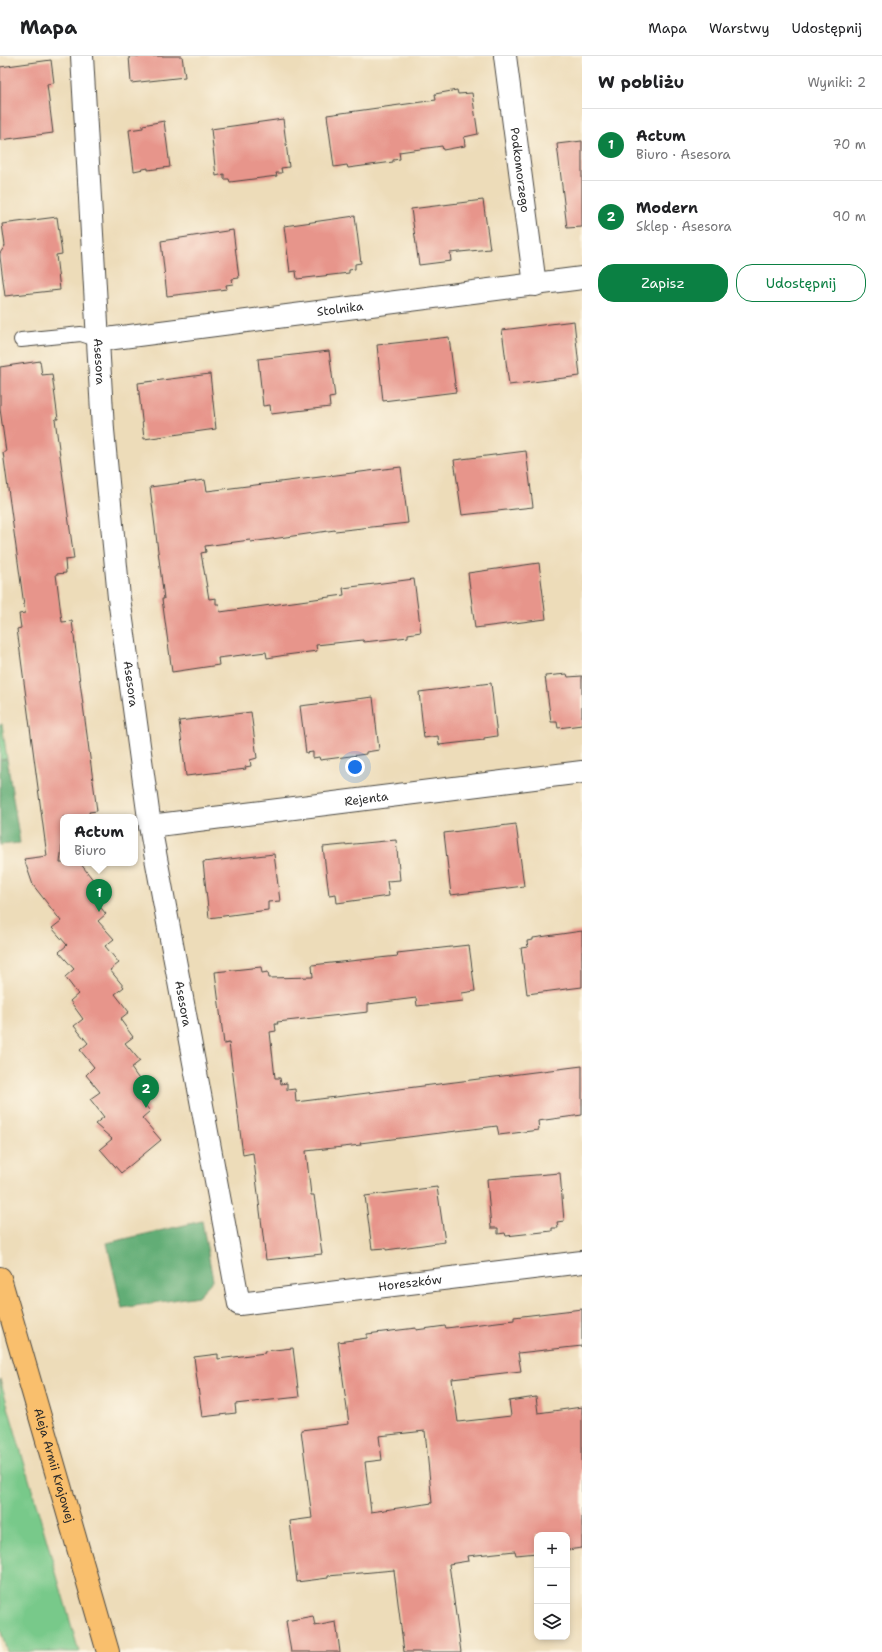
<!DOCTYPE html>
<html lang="pl">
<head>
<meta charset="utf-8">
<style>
	:root { --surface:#fff; --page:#f6f6f6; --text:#202124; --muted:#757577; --line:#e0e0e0; --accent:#0b8043 }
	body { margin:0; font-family:"Shantell Sans",sans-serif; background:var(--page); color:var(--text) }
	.controls { position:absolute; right:12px; bottom:12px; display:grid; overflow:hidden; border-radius:8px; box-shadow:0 2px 6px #0003 }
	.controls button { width:36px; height:36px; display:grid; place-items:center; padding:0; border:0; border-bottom:1px solid var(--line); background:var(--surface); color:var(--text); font:20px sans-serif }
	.you { position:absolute; left:355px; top:711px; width:14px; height:14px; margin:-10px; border:3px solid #fff; border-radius:50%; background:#1a73e8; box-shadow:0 0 0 6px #1a73e833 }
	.badge { display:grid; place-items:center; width:26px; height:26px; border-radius:50%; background:var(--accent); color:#fff; font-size:13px; font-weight:700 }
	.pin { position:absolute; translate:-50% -33px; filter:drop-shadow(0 1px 2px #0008) }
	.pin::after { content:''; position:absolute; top:21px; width:14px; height:12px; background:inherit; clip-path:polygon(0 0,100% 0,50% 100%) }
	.popup { position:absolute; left:60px; top:758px; width:78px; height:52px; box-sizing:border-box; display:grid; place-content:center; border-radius:8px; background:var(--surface); filter:drop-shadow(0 1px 3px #0005); font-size:13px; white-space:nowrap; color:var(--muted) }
	.popup b { font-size:15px; color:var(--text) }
	.popup::after { content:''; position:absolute; left:50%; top:100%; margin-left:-8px; border:8px solid transparent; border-top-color:var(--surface) }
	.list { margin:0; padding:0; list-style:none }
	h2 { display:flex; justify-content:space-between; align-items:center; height:52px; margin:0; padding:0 16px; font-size:17px }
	h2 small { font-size:13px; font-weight:400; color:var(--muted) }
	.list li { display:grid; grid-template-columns:26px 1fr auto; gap:12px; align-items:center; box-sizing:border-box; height:72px; padding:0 16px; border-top:1px solid var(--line) }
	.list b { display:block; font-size:15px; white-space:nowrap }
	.list p { margin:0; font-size:13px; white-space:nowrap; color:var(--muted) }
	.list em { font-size:13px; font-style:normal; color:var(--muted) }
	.actions { display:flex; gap:8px; padding:12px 16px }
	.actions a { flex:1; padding:9px 0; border:1px solid var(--accent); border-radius:16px; text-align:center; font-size:14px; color:var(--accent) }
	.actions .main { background:var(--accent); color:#fff }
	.icon { flex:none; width:22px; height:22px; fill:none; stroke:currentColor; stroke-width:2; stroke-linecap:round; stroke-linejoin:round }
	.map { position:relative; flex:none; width:582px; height:1596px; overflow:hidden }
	header { display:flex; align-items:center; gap:24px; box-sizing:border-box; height:56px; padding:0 20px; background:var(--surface); border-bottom:1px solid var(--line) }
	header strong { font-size:19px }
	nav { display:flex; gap:22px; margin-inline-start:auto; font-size:14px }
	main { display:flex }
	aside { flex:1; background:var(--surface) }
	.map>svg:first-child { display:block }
</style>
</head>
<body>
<header>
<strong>Mapa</strong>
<nav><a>Mapa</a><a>Warstwy</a><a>Udostępnij</a></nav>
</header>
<main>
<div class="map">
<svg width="582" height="1596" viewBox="0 0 582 1596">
	<rect width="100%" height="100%" fill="#fcf5e5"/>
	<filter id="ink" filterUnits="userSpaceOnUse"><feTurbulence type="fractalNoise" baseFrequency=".025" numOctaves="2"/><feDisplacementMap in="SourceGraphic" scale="8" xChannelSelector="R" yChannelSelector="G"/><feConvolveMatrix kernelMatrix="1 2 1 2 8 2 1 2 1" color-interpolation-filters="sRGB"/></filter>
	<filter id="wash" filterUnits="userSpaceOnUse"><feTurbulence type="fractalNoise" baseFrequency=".012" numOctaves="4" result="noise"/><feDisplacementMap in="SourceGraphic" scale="16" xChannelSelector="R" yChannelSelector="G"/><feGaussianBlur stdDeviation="0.9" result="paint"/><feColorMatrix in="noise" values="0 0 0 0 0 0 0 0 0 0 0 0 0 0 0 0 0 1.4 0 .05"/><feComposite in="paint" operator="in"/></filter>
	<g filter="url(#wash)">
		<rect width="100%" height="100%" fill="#eddcb9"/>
		<g fill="#78c98a" stroke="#527a5a">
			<polygon points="2,668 7,703 0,704 0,669"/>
			<polygon points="0,1323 79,1596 7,1596 0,1571"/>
		</g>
		<g fill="#62ad76" stroke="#466c50">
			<polygon points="7,703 20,787 0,789 0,704"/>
			<polygon points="202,1165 213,1224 198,1240 122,1252 107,1187"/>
		</g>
		<g id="blocks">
			<g fill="#e7958b" fill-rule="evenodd">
				<polygon points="129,0 182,0 185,21 131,27"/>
				<polygon points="51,4 54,27 47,28 53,77 0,84 0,11"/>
				<polygon points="457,34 458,38 472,37 478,78 464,81 465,90 443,94 442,90 399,96 400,103 393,104 393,106 348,112 347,109 334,111 327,59 436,44 435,38"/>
				<polygon points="283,63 289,111 281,112 282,117 276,117 277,120 230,126 229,123 224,123 224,118 216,120 211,73"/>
				<polygon points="164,65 170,111 148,114 148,112 134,115 129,74 143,72 143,69"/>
				<polygon points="582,85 582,171 567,172 557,88"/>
				<polygon points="483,144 490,193 450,197 451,205 419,209 411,153"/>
				<polygon points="355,160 361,207 355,208 355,213 349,214 349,217 297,223 296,215 290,216 284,170"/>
				<polygon points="57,161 62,198 56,199 60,234 5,240 0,201 0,197 5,190 2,168"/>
				<polygon points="233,174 239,222 232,223 233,228 226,229 227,233 167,240 161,185"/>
				<polygon points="574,265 580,320 509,329 502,274"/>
				<polygon points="449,281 456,336 383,345 377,289"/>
				<polygon points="329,295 335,341 329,342 330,351 271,358 270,349 263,350 258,303"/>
				<polygon points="40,305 42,319 52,318 58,363 55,363 74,503 65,504 66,517 56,518 62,566 72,565 97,755 89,756 90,761 63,761 63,781 60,807 80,807 101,834 92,841 106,858 98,865 114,883 105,890 119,907 110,914 124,931 115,938 129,956 120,963 133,981 125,987 140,1005 131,1012 143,1029 134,1036 150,1055 142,1062 161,1084 121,1117 100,1093 112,1083 95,1068 104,1061 90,1043 100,1036 86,1019 94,1011 80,994 88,987 74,970 83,963 70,945 78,938 65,921 74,913 59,896 67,889 52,872 61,865 33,829 24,803 47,800 17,573 21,572 19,558 25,557 3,396 6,396 0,353 0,311"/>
				<polygon points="210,318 216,373 144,383 138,327"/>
				<polygon points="526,395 533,451 462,459 454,404"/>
				<polygon points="401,411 408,467 335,475 335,474 251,486 250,484 205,490 206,496 201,497 209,543 216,542 216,548 219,548 220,556 344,539 343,532 414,523 421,576 408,578 408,581 364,586 363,584 316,589 317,595 286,599 267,602 266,596 218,602 219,609 172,616 162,543 164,543 150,431 205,424 207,435"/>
				<polygon points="539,507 546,563 475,572 468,517"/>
				<polygon points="567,618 568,621 582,620 582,669 558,672 557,666 551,666 545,620"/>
				<polygon points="491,627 497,680 484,682 484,684 439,689 438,680 424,682 419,636"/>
				<polygon points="373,641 379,694 366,696 366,698 320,704 319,701 313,702 313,696 306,697 300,650"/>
				<polygon points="251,656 257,702 250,704 251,710 245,711 246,713 186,720 179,665"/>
				<polygon points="516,768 524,830 451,839 444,777"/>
				<polygon points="396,784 400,824 387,825 389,840 337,847 336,838 329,839 323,791"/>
				<polygon points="274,798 280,845 268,846 268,854 209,862 203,806"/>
				<polygon points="582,875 582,931 527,938 521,892 528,891 527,885 533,884 533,882"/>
				<polygon points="469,889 475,935 462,937 463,945 417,950 416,942 368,948 368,956 277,966 278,968 275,968 276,975 270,976 275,1022 280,1022 281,1028 287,1027 287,1034 295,1033 296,1046 582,1010 582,1059 538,1065 539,1074 499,1079 497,1070 360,1087 361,1089 306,1095 311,1139 314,1139 322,1198 266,1204 253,1097 243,1099 229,987 224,988 215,916 261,911 262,917 268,916 269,922 313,921 312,909 398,900 397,897"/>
				<polygon points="560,1117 564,1165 557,1166 558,1172 552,1172 552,1175 506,1180 505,1177 498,1178 498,1172 491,1172 487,1123"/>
				<polygon points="437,1131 445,1186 386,1194 386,1192 372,1193 365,1140"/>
				<path d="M 582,1253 L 582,1290 L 518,1297 L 521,1315 L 452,1323 L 458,1366 L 511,1360 L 509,1345 L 536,1341 L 538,1357 L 582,1351 L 582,1492 L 567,1494 L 567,1479 L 537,1479 L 537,1497 L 516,1499 L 515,1495 L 467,1500 L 468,1505 L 449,1508 L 461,1596 L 404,1596 L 394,1514 L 328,1520 L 328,1522 L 297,1526 L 290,1465 L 312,1462 L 301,1374 L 349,1368 L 338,1286 L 367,1282 L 367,1278 L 416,1272 L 416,1274 L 445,1270 L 446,1272 L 514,1264 L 514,1261 ZM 425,1375 L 432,1447 L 371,1456 L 365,1406 L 382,1404 L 379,1380 Z"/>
				<polygon points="293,1292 299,1341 235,1348 236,1357 202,1361 194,1301 218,1298 218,1303 265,1297 264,1295"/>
				<polygon points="313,1560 315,1570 336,1566 340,1596 291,1596 286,1565"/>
			</g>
		</g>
	</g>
	<g filter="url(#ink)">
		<use href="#blocks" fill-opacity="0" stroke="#484640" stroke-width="1"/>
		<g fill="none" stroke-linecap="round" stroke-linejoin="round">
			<defs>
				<polyline id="service" points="21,284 81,278 99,284"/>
				<g id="minor">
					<path id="s1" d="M 82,0 L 103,374 L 119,542 L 150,770 L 239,1248 L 582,1206"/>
					<path id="s2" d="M 505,0 L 535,229"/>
					<path id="s3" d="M 99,284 L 582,222"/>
					<path id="s4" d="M 150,770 L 582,716"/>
				</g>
				<g id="primary">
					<path id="s5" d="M 0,1222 L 108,1596"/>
				</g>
			</defs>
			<use href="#service" stroke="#484640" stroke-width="16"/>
			<use href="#minor" stroke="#484640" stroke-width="24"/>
			<use href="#primary" stroke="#484640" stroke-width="24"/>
			<use href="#service" stroke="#fff" stroke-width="14"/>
			<use href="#minor" stroke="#fff" stroke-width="22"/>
			<use href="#primary" stroke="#f9bf6d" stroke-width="22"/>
		</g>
	</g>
	<g text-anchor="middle" stroke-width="3" stroke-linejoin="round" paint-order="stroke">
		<g font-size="12" fill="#2b2b2b" stroke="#fcf5e5">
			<text dy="4" stroke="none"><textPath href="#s2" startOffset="115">Podkomorzego</textPath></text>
			<text dy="4" stroke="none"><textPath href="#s3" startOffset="243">Stolnika</textPath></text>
			<text dy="4" stroke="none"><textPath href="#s1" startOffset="306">Asesora</textPath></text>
			<text dy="4" stroke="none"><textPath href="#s1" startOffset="630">Asesora</textPath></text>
			<text dy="4" stroke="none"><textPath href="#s4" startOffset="218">Rejenta</textPath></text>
			<text dy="4" stroke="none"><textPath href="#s1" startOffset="954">Asesora</textPath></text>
			<text dy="4" stroke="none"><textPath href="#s1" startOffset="1432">Horeszków</textPath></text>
			<text dy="4" stroke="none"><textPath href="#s5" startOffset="195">Aleja Armii Krajowej</textPath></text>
		</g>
	</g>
</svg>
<div class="controls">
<button>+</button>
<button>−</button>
<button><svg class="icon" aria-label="layers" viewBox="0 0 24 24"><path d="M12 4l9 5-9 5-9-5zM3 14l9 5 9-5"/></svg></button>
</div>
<div class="you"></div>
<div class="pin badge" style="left:99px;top:856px">1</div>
<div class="popup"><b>Actum</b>Biuro</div>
<div class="pin badge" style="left:146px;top:1052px">2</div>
</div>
<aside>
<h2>W pobliżu<small>Wyniki: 2</small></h2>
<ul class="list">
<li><span class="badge">1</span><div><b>Actum</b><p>Biuro · Asesora</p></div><em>70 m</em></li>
<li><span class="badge">2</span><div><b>Modern</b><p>Sklep · Asesora</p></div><em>90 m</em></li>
</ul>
<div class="actions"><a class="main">Zapisz</a><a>Udostępnij</a></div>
</aside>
</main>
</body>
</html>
